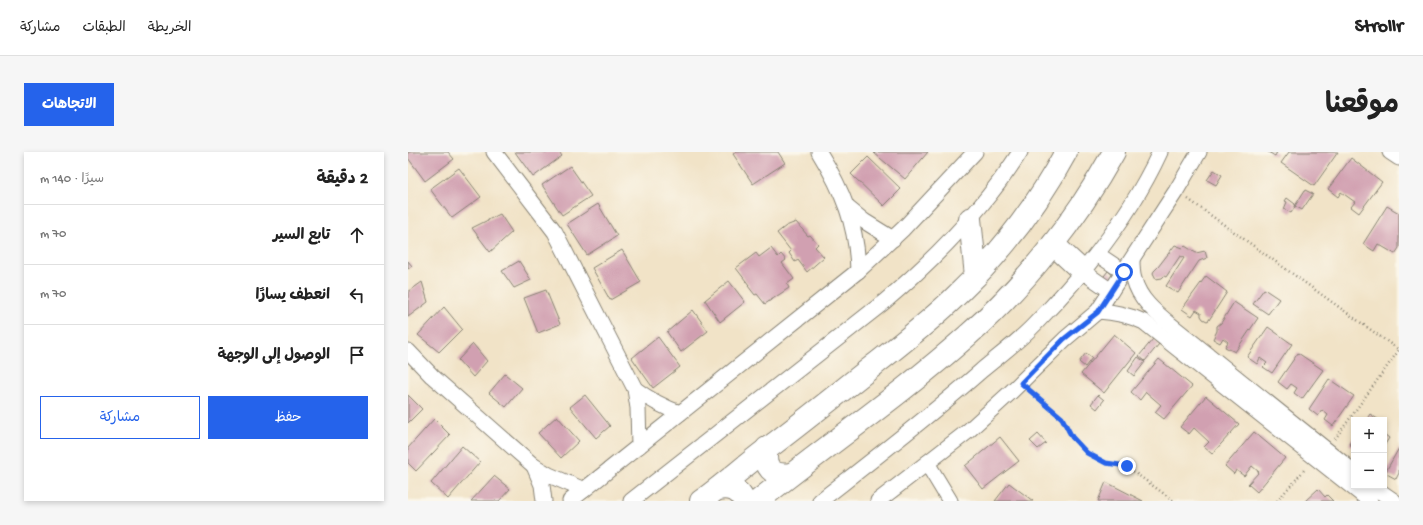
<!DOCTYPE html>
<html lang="ar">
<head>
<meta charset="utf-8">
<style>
	:root { --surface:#fff; --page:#f6f6f6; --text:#222; --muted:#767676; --line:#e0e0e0; --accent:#2563eb }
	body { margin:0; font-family:"Gochi Hand","Playpen Sans Arabic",sans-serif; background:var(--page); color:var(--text); direction:rtl }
	.controls { position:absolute; right:12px; bottom:12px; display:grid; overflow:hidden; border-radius:0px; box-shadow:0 2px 6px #0003 }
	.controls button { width:36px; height:36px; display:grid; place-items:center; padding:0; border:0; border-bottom:1px solid var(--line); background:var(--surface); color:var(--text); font:20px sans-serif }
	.stop { position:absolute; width:12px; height:12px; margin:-9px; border:3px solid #2563eb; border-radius:50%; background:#fff }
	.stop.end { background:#2563eb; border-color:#fff; box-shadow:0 1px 4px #0008 }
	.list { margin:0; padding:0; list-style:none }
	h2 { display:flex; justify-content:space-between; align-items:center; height:52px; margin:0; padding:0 16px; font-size:17px }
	h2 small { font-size:13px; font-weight:400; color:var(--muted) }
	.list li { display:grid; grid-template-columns:26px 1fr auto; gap:12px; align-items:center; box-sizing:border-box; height:60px; padding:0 16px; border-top:1px solid var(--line) }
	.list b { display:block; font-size:15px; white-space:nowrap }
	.list em { font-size:13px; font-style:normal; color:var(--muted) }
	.actions { display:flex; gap:8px; padding:12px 16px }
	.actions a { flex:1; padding:9px 0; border:1px solid var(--accent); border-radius:0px; text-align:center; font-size:14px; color:var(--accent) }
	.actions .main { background:var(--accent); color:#fff }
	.icon { flex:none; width:22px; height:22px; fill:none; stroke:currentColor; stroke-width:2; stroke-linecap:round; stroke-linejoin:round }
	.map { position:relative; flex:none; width:991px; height:349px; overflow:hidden; direction:ltr; border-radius:0px }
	header { display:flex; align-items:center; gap:24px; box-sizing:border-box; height:56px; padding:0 20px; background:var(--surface); border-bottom:1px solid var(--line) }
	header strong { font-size:19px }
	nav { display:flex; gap:22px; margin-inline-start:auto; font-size:14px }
	.intro { display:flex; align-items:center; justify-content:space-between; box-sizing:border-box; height:96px; padding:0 24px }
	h1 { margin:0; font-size:28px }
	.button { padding:10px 18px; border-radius:0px; background:var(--accent); color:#fff; font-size:14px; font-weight:700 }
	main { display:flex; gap:24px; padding:0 24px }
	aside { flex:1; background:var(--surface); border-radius:0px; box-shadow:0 2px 6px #0003 }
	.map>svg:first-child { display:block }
</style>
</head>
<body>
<header>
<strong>Strollr</strong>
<nav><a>الخريطة</a><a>الطبقات</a><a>مشاركة</a></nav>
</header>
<div class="intro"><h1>موقعنا</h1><a class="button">الاتجاهات</a></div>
<main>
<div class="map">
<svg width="991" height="349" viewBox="0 0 991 349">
	<rect width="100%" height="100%" fill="#fbf7ec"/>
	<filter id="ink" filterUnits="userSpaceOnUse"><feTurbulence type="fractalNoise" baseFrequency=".025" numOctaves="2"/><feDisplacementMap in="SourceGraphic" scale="8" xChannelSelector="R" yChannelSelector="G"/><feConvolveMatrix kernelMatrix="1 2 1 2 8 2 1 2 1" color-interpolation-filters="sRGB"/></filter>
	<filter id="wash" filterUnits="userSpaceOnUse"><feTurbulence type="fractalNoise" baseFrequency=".012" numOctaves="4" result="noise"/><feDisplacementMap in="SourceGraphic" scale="16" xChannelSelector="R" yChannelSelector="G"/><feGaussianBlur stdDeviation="0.9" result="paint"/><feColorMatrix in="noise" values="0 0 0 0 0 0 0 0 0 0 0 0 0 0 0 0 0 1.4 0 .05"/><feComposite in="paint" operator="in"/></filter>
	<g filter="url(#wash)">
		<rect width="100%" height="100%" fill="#f1e3c7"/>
		<g id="blocks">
			<g fill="#d1a0b1">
				<polygon points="0,0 40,0 46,7 17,29 0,6"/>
				<polygon points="107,0 151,0 154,4 125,25"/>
				<polygon points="328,0 370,0 377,11 345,32 325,2"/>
				<polygon points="467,0 520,0 497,27 466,1"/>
				<polygon points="860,0 869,0 867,4"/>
				<polygon points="881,0 930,0 906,34 873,11"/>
				<polygon points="460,5 493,37 476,54 443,22"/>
				<polygon points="943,6 974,30 951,61 943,55 947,50 933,40 930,45 920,37"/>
				<polygon points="162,14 183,44 154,63 134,33"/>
				<polygon points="51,16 73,45 44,66 22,37"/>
				<polygon points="806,18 814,23 808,33 799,28"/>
				<polygon points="897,38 905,42 894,58 887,54"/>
				<polygon points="879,46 887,52 886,55 887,55 883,61 876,57 879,50 877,49"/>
				<polygon points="190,52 209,84 179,103 159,72"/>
				<polygon points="979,54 991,61 991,96 987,102 970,92 966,99 955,92"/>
				<polygon points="92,62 104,80 82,100 64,76"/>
				<polygon points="388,70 400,84 402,83 410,92 407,95 416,105 399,120 390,108 387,110 381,101 383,99 369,81 378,74"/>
				<polygon points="767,93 775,96 777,94 788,101 797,99 799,106 791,109 770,141 758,134 776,106 772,104 758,125 756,124 754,126 748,127 745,121 746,119 750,115"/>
				<polygon points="363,96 370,105 373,102 378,108 374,111 386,127 379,132 381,136 357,152 349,142 347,143 340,134 341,133 328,116 348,101 351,105"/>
				<polygon points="214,98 233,130 202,148 184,116"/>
				<polygon points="0,109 4,114 0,117"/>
				<polygon points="111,109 123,128 106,136 94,119"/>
				<polygon points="700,119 707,125 699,135 692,129"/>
				<polygon points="798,124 819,140 801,168 799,169 795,167 793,164 793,161 788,158 784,164 774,157"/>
				<polygon points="321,129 337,150 312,170 297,148"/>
				<polygon points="14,130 20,150 0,165 0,140"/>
				<polygon points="856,137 871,147 860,162 845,152"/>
				<polygon points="138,138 152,172 130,181 116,146"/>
				<polygon points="826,150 850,166 827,200 817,195 820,190 815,186 812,191 805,187 809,179 809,174 813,171"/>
				<polygon points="36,155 54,177 31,200 10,183"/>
				<polygon points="285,158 300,179 273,200 259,180"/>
				<polygon points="860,175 884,192 864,221 855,215 859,211 852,206 849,212 839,205"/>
				<polygon points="706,182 728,201 696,241 673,222"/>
				<polygon points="250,185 272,215 245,236 224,206"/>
				<polygon points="745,187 751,192 737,209 731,204"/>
				<polygon points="65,192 79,209 65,225 50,208"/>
				<polygon points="678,201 684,206 677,215 671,210"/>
				<polygon points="890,201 915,218 894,247 886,241 889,236 883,232 879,237 870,230"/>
				<polygon points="730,205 737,210 726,224 720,219"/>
				<polygon points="751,207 784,234 756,267 747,260 753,253 738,240 732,248 723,240"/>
				<polygon points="97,222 114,236 98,255 81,241"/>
				<polygon points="921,227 946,244 925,274 917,268 920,263 914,258 910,264 901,257"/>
				<polygon points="0,243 14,257 0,271"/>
				<polygon points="177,243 202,274 188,286 162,255"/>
				<polygon points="690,243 696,248 689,257 683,252"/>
				<polygon points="798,244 831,272 804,302 796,295 801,290 786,276 781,282 772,275"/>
				<polygon points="962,262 971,268 958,268"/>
				<polygon points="149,264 171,289 153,306 130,281"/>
				<polygon points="26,267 42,283 8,319 0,311 0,296"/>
				<polygon points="846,280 877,306 849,340 840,332 851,320 844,314 836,324 828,318 826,322 817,314"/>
				<polygon points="630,282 638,291 630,297 622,289"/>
				<polygon points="976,282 981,286 976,294"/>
				<polygon points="592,285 611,309 575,337 557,314"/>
				<polygon points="946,285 946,295 941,292"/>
				<polygon points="54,294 72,310 40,347 23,331"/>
				<polygon points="991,296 991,321 988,327 977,321"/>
				<polygon points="86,324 102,337 91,349 63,349"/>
				<polygon points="698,330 735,349 690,349"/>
				<polygon points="601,331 625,349 587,349"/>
				<polygon points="910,337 917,345 919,343 925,349 897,349"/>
			</g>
		</g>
	</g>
	<g filter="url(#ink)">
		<use href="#blocks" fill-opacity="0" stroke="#868072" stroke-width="1"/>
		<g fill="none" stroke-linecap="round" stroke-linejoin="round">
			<defs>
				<g id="street">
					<polyline points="86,0 147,80 227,237 230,256 231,294"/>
					<path d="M 411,0 C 435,39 449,73 450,119"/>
					<polyline points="982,0 991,6"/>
					<polyline points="440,56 456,69 485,87"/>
					<polyline points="689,102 716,120"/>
					<path d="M 724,108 C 724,114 724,121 726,127 C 731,147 747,160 763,173 L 946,320"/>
					<polyline points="674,119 703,139"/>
					<path d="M 690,159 C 707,160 721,163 736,170 L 962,349"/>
					<polyline points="0,199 24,224 126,314 141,323 176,338"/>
					<path d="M 227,237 C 242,248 255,255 272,261"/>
					<polyline points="519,311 542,349"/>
					<polyline points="126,314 134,333 136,349"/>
					<polyline points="964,334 986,349"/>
					<polyline points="162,349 450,119 495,77 567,0"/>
					<path d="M 223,349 L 476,150 C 528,106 575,58 612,0"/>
					<path d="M 412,349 C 467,306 522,264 574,218 C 592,203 611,189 627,172 C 677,121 722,65 752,0"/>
					<polyline points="470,349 559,280 604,239 657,187 690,159 768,39 791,0"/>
				</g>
				<g id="secondary">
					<polyline points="562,67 568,124"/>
					<polyline points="645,92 674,119"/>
					<path d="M 359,296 C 355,315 364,325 383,322"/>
					<path d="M 310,337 C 322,335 331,337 336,349"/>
					<path d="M 293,349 C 318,331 342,309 367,291 C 400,266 432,240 465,214 C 494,191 524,168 550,142 C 593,101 630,52 658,0"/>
					<path d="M 350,349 C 419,293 493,243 559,184 C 616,134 669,67 706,0"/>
				</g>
			</defs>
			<use href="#street" stroke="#868072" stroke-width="17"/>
			<use href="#secondary" stroke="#868072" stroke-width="24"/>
			<g stroke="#868072" stroke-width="2.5" stroke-dasharray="1 3" stroke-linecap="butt">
				<polyline points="780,47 991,198"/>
				<polyline points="622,239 654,266 663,285 679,301 698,311 719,315 766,349"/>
				<polyline points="927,287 991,198"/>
				<polyline points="869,349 898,316"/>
			</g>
			<use href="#street" stroke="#fff" stroke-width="15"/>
			<use href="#secondary" stroke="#fff" stroke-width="22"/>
		</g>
	</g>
	<g fill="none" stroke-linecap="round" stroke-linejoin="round" filter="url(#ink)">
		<polyline stroke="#2563eb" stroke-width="5" points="716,120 690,160 656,187 613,231 654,266 664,285 679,301 698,311 719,314"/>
	</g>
</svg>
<div class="controls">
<button>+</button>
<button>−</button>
</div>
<div class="stop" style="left:716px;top:120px"></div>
<div class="stop end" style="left:719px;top:314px"></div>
</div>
<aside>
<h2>2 دقيقة<small>سيرًا · 140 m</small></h2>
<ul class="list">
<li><svg class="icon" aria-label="ahead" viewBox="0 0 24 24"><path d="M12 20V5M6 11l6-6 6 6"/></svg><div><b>تابع السير</b></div><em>70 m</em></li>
<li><svg class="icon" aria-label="left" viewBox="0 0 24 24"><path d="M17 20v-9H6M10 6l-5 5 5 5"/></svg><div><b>انعطف يسارًا</b></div><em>70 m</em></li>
<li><svg class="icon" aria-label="arrive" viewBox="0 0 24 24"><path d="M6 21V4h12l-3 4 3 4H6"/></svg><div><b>الوصول إلى الوجهة</b></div></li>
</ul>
<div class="actions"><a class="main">حفظ</a><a>مشاركة</a></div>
</aside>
</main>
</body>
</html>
